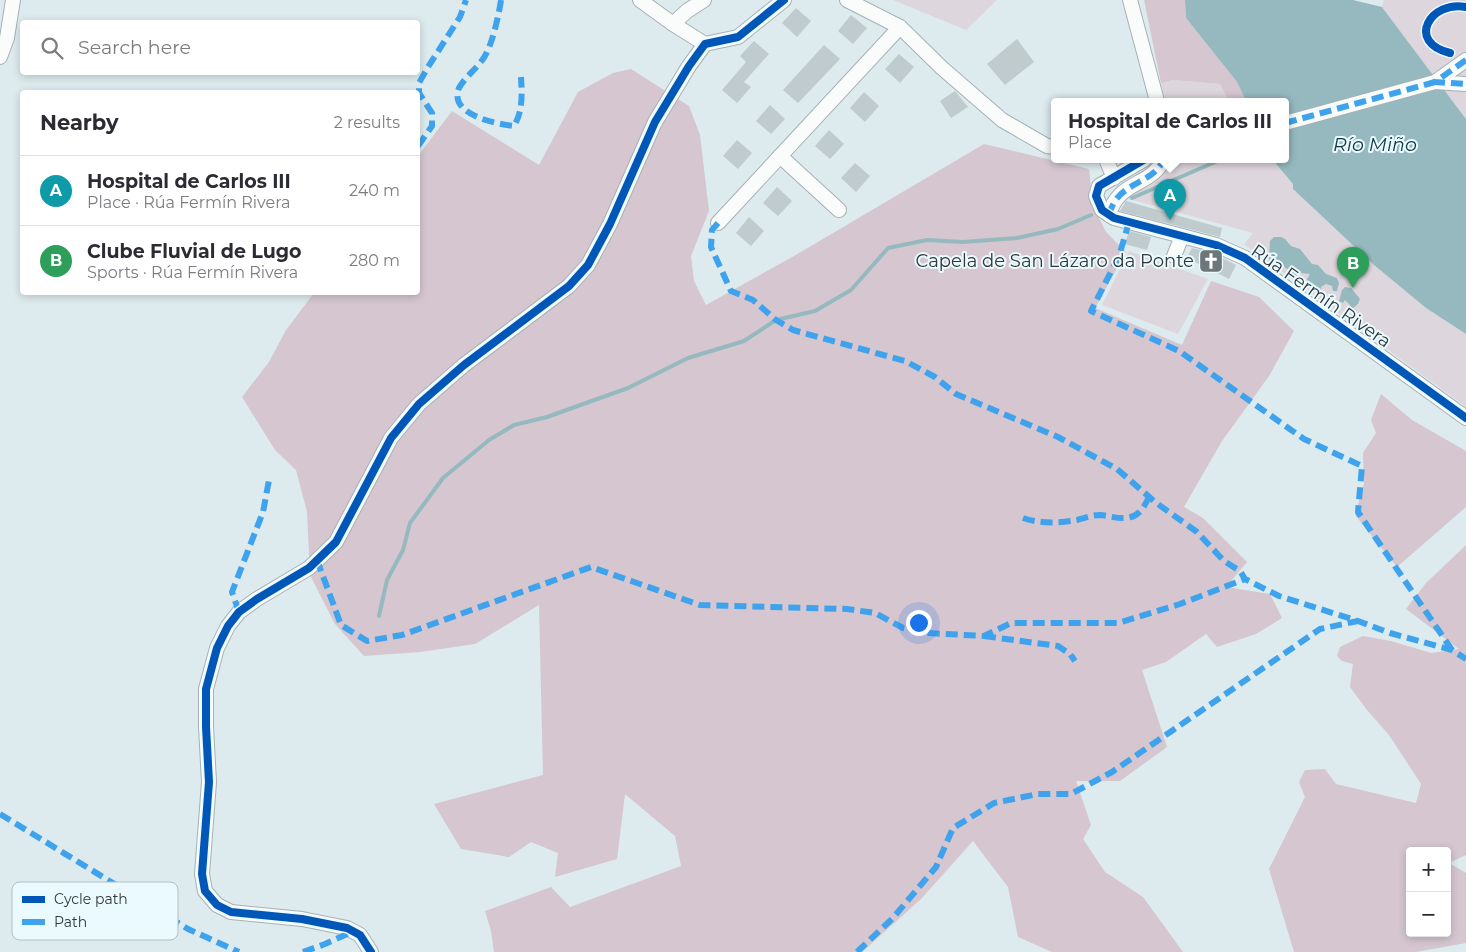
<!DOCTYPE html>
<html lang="en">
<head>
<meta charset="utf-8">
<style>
	:root { --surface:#fff; --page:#f7f7f7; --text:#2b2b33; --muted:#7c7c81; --line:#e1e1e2; --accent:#6b7779 }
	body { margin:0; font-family:Montserrat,sans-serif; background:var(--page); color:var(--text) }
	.controls { position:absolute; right:15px; bottom:15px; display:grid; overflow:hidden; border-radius:5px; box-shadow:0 2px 8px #0003 }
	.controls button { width:45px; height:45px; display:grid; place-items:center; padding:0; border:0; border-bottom:1px solid var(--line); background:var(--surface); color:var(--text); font:25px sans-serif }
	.you { position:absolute; left:918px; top:622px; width:18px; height:18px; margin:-12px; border:4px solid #fff; border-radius:50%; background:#1a73e8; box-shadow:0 0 0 8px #1a73e833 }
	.badge { display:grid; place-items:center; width:32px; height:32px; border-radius:50%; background:var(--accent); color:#fff; font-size:16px; font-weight:700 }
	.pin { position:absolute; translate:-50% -41px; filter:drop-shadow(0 1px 2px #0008) }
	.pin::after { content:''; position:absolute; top:26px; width:18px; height:15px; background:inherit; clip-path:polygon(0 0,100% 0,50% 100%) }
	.popup { position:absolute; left:1051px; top:98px; width:238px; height:65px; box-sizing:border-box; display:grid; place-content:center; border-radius:5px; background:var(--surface); filter:drop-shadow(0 1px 4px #0005); font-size:16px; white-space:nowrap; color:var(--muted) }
	.popup b { font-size:19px; color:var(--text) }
	.popup::after { content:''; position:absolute; left:50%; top:100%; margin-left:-10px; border:10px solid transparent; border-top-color:var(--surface) }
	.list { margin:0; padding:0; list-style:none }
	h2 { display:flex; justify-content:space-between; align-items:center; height:65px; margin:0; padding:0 20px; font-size:21px }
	h2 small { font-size:16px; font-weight:400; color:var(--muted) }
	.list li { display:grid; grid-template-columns:32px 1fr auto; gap:15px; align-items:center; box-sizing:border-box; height:70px; padding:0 20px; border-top:1px solid var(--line) }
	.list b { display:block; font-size:19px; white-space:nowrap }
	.list p { margin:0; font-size:16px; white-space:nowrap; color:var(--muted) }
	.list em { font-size:16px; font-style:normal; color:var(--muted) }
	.icon { flex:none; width:28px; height:28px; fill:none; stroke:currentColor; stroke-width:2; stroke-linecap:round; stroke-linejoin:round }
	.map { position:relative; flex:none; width:1466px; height:952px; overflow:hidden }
	.search { position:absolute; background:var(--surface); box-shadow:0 2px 8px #0003; left:20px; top:20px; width:400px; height:55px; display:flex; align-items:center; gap:12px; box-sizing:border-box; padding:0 18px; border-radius:5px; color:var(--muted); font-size:19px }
	.panel { position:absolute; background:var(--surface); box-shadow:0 2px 8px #0003; left:20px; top:90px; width:400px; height:205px; border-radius:5px }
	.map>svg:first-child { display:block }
</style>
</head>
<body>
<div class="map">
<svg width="1466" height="952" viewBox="0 0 1466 952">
	<rect width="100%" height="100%" fill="#ddebee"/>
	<g fill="#ddd6dc">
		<polygon points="893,0 997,0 966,30"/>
		<polygon points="1384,0 1466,0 1466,119 1382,7"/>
		<polygon points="1173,80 1220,84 1229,101 1165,101 1161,83"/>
		<polygon points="1157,159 1272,159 1293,184 1293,189 1374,265 1426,308 1466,334 1466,407 1244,244 1253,233 1122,197 1116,187 1142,173"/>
		<polygon points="1129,251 1208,279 1178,334 1102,305"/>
	</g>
	<g fill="#d5c6cf" fill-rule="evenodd">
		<polygon points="1144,0 1185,0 1186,18 1237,82 1246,101 1229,101 1220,84 1173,80 1161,83"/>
		<polygon points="631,69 689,106 700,135 709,211 691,256 694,281 706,305 794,256 984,144 1089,169 1093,206 1106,232 1126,252 1095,308 1182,345 1211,281 1259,297 1294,331 1269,376 1222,441 1184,507 1203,518 1247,562 1226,587 1270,594 1282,618 1256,634 1217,647 1206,634 1166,662 1142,670 1167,747 1120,781 1076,781 1091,825 1083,839 1105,872 1143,897 1183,952 1052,952 1018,937 1008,887 973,841 921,899 862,952 494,952 491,931 485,911 551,887 570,907 681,866 675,836 625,794 617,859 555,877 558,853 531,842 509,857 461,849 434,804 543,775 539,605 475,644 420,652 364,656 335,624 310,575 307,512 296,470 275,450 242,397 269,362 286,330 314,293 418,292 418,156 452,111 539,165 578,92 613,73"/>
		<polygon points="1381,394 1412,420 1466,451 1466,507 1397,567 1355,515 1364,484 1363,453 1376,433 1371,420"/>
		<path d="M 1466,545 L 1466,855 L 1449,863 L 1466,873 L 1466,943 L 1416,952 L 1294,952 L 1269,869 L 1305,797 L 1299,782 L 1305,770 L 1325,769 L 1336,784 L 1416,803 L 1421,784 L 1389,735 L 1367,710 L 1350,687 L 1353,664 L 1342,661 L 1337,656 L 1340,647 L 1363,636 L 1391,641 L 1431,653 L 1459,649 L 1406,609 L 1426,583 ZM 1410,851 L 1447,851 L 1447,933 L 1410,933 Z"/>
	</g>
	<g fill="#96b9c0">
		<polygon points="1185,0 1353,0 1382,7 1466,119 1466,334 1426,308 1374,265 1293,189 1293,184 1272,159 1285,159 1285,101 1246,101 1237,82 1186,18"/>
		<polygon points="1274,237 1281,237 1285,239 1291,246 1300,249 1312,264 1318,265 1326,274 1337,278 1339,283 1337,291 1333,291 1332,286 1326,284 1321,287 1320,294 1307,285 1307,279 1310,274 1301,273 1295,277 1290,275 1290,271 1283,266 1280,268 1269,259 1270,241"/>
		<polygon points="1345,287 1351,288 1360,299 1358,304 1352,309 1349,307 1350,305 1345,300 1343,303 1339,301 1342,290"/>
	</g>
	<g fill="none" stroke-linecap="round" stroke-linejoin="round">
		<g stroke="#96b9c0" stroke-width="4">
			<polyline points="1132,198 1222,159"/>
			<polyline points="379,616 387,580 403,550 410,523 443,478 489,440 514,425 547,417 628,388 688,358 744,341 776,320 815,311 851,290 888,248 927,240 963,242 1017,238 1058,229 1091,215"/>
		</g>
	</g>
	<g fill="#bfcbcd">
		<polygon points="796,8 811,21 797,37 782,23"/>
		<polygon points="851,15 867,28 853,44 838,31"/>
		<polygon points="1017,39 1034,62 1005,85 987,64"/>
		<polygon points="754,41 769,54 744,82 751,87 737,103 722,90 746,62 740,56"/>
		<polygon points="824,45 840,59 798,103 783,90"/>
		<polygon points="899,54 914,67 900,83 885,69"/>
		<polygon points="955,91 968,107 951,118 940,101"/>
		<polygon points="864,92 879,106 865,122 850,108"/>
		<polygon points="770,105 785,119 771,134 756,121"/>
		<polygon points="829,130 844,144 830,159 815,146"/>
		<polygon points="737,140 752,153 738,169 723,156"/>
		<polygon points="855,163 870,176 856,192 841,178"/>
		<polygon points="777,187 792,201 778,216 763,203"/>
		<polygon points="1126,201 1222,228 1220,237 1120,211"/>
		<polygon points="749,217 764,231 751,246 736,233"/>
		<polygon points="1129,231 1151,237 1147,250 1125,244"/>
		<polygon points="1192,248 1213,253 1236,265 1229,279 1187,258"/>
	</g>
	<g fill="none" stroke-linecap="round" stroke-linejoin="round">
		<defs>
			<g id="minor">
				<polyline points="640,0 673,24 705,44"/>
				<polyline points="847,0 900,27 942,68 1002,120 1047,146 1055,147"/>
				<polyline points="1130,0 1157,101"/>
				<polyline points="673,24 687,11 704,0"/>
				<polyline points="0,57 7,38 13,0"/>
				<polyline points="1466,60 1435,82 1466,84"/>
				<polyline points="1285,123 1435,82"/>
				<polyline points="780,156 839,210"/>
				<polyline points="1106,159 1114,178"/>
				<polyline points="1145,159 1099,186 1096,196 1102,210 1114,218 1216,245 1245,258 1466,418"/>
				<path d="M 1109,215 C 1118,180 1151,187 1164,159"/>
				<polyline points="718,223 900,27"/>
				<polyline points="1174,256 1182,236"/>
				<polyline points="371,952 360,935 347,928 302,919 231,912 217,905 205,891 202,874 209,782 206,727 206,689 217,648 228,626 239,612 257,599 309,568 336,542 391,438 419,404 464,365 569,286 588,265 610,224 655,122 689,66 705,44 738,37 784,0"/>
			</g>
		</defs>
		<use href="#minor" stroke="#a6b1b3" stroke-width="16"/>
		<use href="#minor" stroke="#fafcfc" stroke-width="14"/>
		<g stroke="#3ea3ec" stroke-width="6" stroke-dasharray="12 6" stroke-linecap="butt">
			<path d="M 501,0 C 499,14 493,40 487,52 C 481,66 466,75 459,88 C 448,115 497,124 514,126 C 523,111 522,94 521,77"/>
			<polyline points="1466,60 1435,82 1466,84"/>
			<polyline points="1285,123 1435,82"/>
			<polyline points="418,146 432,126 432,113 419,93 419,83 428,67 460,17 466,0"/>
			<path d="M 1109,215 C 1118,180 1151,187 1164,159"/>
			<polyline points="1129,222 1119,256 1091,311 1179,351 1304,439 1362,466 1358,512 1452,650"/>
			<polyline points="718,223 712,230 711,247 731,291 753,300 776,320 793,330 905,361 935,377 956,394 1058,437 1117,469 1155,502 1197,532 1224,561 1240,571 1245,579 1279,596 1358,621 1390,633 1452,650 1466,659"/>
			<path d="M 1023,518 C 1040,524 1060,523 1077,520 C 1085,518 1092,515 1100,515 C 1111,516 1120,520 1131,517 C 1140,515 1145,505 1149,497"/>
			<polyline points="317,560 341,625 367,641 402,635 591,567 700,605 847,609 875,613 903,628 928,633 984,636 1011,623 1118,623 1180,604 1245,579"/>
			<polyline points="239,612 232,592 263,512 269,480"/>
			<polyline points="984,636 1058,646 1070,654 1075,661"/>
			<polyline points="0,814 188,929 239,952"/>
			<polyline points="303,952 325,944 354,931"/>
			<polyline points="857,952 892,919 936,867 953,828 994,803 1038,794 1071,794 1112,772 1320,629 1358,621"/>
		</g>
		<defs>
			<g id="cycleway">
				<path d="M 1450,53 C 1405,42 1431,0 1466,7"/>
				<polyline points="1145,159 1099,186 1096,196 1102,210 1114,218 1216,245 1245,258 1466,418"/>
				<polyline points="371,952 360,935 347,928 302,919 231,912 217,905 205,891 202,874 209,782 206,727 206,689 217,648 228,626 239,612 257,599 309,568 336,542 391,438 419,404 464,365 569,286 588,265 610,224 655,122 689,66 705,44 738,37 784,0"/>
			</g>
		</defs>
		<use href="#cycleway" stroke="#ebfafe" stroke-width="11"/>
		<use href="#cycleway" stroke="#0057b8" stroke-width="8"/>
	</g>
	<defs>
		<symbol id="church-square" viewBox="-11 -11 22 22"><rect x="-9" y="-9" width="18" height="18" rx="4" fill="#6b7779" stroke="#ebfafe"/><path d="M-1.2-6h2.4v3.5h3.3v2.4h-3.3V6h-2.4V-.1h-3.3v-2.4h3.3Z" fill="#fff"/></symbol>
	</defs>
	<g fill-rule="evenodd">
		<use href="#church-square" x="1197" y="247" width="28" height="28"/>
	</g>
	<g text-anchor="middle" stroke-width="4" stroke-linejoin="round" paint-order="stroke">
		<g font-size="18" fill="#2e383a" stroke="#ebfafe" text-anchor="end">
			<text x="1194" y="267">Capela de San Lázaro da Ponte</text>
		</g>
		<g font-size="18" fill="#2e383a" stroke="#ebfafe">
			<text transform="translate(1321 296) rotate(35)" y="6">Rúa Fermín Rivera</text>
		</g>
		<g font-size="19" font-style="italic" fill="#0f3a42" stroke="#ebfafe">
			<text x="1375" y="151">Río Miño</text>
		</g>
	</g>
	<rect x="12" y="882" width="166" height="58" rx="8" fill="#ebfafe" stroke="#b2c0c3" stroke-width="1"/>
	<rect x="22" y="896" width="23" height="7" fill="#0057b8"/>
	<rect x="22" y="919" width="23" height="6" fill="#3ea3ec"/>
	<g font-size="14" fill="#2e383a">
		<text x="54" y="904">Cycle path</text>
		<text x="54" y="927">Path</text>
	</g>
</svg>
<div class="controls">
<button>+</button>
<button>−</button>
</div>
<div class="you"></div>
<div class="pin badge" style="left:1170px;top:220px;background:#0f9aa8">A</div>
<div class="popup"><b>Hospital de Carlos III</b>Place</div>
<div class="pin badge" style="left:1353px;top:288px;background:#2e9e5b">B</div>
<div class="search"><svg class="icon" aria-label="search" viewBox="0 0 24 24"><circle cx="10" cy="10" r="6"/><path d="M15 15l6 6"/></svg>Search here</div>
<section class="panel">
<h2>Nearby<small>2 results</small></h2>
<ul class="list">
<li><span class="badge" style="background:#0f9aa8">A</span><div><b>Hospital de Carlos III</b><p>Place · Rúa Fermín Rivera</p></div><em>240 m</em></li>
<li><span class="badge" style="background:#2e9e5b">B</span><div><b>Clube Fluvial de Lugo</b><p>Sports · Rúa Fermín Rivera</p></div><em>280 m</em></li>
</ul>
</section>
</div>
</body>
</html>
